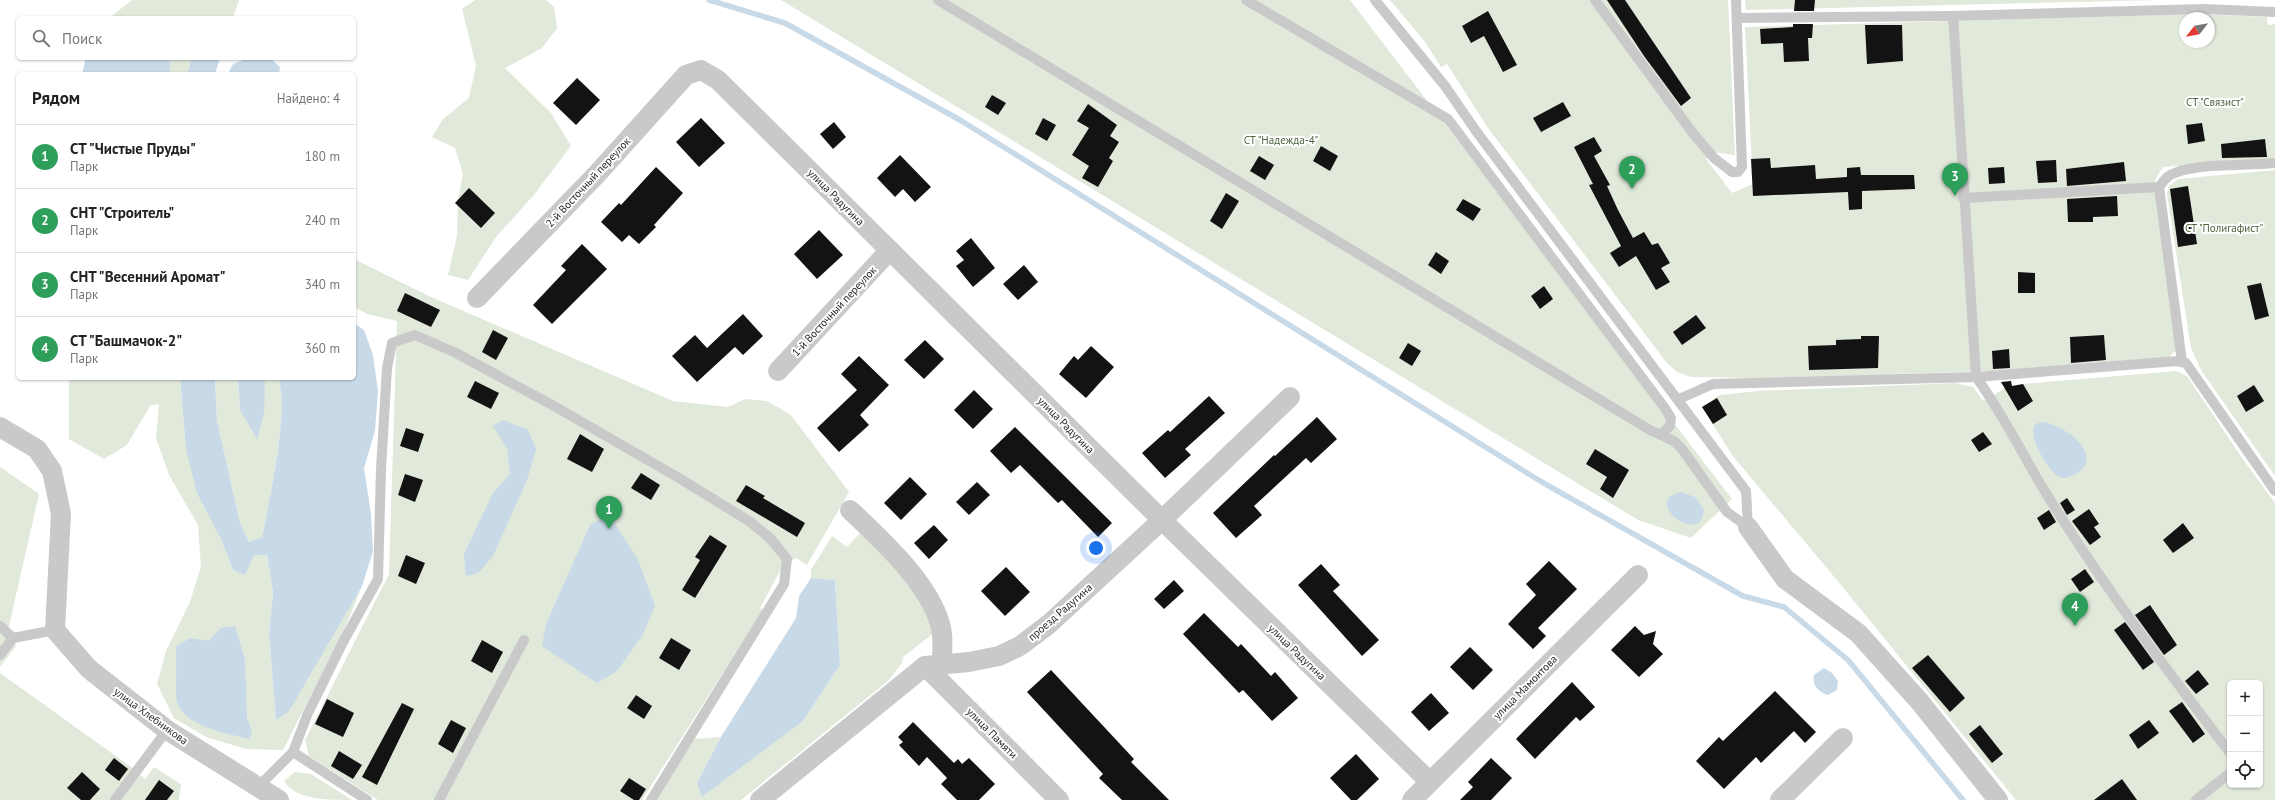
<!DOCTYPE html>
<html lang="ru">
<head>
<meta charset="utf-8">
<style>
	:root { --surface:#fff; --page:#f6f6f6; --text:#222; --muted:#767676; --line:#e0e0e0; --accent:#d8393a }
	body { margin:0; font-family:"PT Sans",sans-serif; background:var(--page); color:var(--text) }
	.controls { position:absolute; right:12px; bottom:12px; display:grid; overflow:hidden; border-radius:6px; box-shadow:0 1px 3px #0004 }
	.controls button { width:36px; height:36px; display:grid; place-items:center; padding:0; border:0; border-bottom:1px solid var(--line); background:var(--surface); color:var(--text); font:20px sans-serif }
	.compass { position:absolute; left:2179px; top:12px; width:36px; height:36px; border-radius:50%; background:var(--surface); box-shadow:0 1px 3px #0004; rotate:239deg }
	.you { position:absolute; left:1096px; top:548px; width:14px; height:14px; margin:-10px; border:3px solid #fff; border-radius:50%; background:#1a73e8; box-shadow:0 0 0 6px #1a73e833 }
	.badge { display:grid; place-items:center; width:26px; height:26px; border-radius:50%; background:var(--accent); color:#fff; font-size:13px; font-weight:700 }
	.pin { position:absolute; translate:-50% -33px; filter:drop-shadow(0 1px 2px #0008) }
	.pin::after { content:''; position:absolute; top:21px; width:14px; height:12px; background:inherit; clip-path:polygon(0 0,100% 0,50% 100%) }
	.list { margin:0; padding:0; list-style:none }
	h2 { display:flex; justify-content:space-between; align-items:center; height:52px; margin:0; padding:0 16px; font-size:17px }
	h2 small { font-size:13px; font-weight:400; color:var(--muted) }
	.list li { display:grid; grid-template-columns:26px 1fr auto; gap:12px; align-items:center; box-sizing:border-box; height:64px; padding:0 16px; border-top:1px solid var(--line) }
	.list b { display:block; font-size:15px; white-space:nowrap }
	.list p { margin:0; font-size:13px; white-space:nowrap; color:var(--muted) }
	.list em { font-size:13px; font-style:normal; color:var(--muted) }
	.icon { flex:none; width:22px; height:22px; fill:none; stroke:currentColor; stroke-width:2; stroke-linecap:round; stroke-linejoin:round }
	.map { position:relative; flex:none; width:2275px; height:800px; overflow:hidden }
	.search { position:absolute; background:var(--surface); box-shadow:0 1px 3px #0004; left:16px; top:16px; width:340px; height:44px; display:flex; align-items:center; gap:10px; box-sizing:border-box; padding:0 14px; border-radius:6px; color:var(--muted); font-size:15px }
	.panel { position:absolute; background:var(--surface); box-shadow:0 1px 3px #0004; left:16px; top:72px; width:340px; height:308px; border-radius:6px }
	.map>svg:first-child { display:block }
</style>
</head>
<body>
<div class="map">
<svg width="2275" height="800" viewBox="0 0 2275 800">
	<rect width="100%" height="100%" fill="#fff"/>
	<g fill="#e1e9db" fill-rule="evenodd">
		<polygon points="132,0 239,0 233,18 109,18"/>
		<polygon points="475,0 546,0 554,7 557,28 542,48 505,68 551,113 571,146 533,196 496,237 468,280 448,275 457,236 458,200 463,174 455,148 432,137 443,119 469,98 476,66 462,9"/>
		<polygon points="781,0 1350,0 1732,499 1691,538 1638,520"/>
		<path d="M 1390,0 L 1728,0 L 1735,155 L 1713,152 L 1706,159 L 1732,193 L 1753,184 L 1745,27 L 2196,14 L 2267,17 L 2268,25 L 2275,24 L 2275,160 L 2163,167 L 2155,180 L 2177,349 L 2169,357 L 1990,371 L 1759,378 L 1691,377 L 1677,372 L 1667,363 L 1488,128 L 1447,64 L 1441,67 L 1425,42 ZM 2185,18 L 2209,18 L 2209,42 L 2185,42 Z"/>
		<polygon points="1745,0 2160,0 1746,10"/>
		<polygon points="169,58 192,58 187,74 171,74"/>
		<polygon points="2275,170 2275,476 2201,370 2191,348 2167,194 2169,186 2178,179"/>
		<polygon points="354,259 431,297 673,401 728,407 745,399 767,401 791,415 849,492 807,565 796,558 782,567 760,608 763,610 642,800 378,800 309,756 305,740 389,574 397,321 367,314 354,307"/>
		<path d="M 2176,371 L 2187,376 L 2242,458 L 2275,503 L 2275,800 L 2016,800 L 1836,579 L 1732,455 L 1702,407 L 1720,395 L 1758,391 L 1933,384 L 1955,383 L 1973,387 L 1983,401 L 2005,388 L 2023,384 ZM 2230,683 L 2260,683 L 2260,785 L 2230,785 Z"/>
		<polygon points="69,378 180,378 186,449 233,570 254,555 267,555 273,593 269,633 276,719 325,647 362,586 345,628 283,750 246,749 206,737 174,718 157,684 166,651 190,602 201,566 198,525 169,475 156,438 159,404 150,406 127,445 104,459 69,439"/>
		<path d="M 215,378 L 238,378 L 240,410 L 264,413 L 263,378 L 278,378 C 290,408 269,503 262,537 L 248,542 L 240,523 L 217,421 Z"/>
		<polygon points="0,467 39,494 9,626 16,646 0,667"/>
		<polygon points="864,529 921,599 935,632 903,657 902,663 888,681 741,800 656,800 694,739 721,737 697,783 803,721 840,665 835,580 811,578 811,570 832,536 847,547"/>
		<polygon points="0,673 131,767 145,779 154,767 181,784 179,800 0,800"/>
		<path d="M 295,772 L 311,774 L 352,800 C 328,800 295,800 284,781 Z"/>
	</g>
	<g fill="#c8d9e8">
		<polygon points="86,58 169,58 171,74 82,74"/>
		<polygon points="192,58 220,58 215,74 187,74"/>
		<polygon points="249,58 270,58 280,67 279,74 228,74 233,64"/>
		<path d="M 354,323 L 364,330 L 373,355 L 378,391 L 375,431 L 364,468 L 371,514 L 373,551 L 362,586 L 289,711 L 276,720 L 269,633 L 273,593 L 267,555 L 254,555 L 245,575 L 233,570 L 221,539 L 197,493 L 186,449 L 180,378 L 215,378 L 217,421 L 240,523 L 249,542 L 262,537 C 269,503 290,408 278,378 L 354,378 Z"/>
		<polygon points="238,378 263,378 265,382 264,413 257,439 240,410"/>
		<polygon points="503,420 528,430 536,449 527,480 493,556 478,573 466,576 464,554 493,493 510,474 507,448 493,426"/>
		<path d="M 2040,422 C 2061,422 2106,454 2077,473 C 2072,476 2068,478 2062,478 C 2048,473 2030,440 2034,426 Z"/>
		<path d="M 1681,492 L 1695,497 L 1704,510 C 1702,548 1640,501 1681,492 Z"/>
		<polygon points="609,514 638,560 655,606 642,636 617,671 597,683 542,646 546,624 590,525"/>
		<polygon points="811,578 835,580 840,665 803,721 702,797 697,783 721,737 796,618 799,596"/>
		<path d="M 235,626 L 245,660 L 247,718 L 252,731 L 249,739 C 227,733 185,727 177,702 C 175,697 177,656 176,647 L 190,638 L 209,641 L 221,628 Z"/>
		<path d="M 1824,668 L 1832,673 L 1838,681 L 1837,690 L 1828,695 C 1818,692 1812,685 1814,675 Z"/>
	</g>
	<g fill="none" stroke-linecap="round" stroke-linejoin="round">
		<polyline stroke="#c8d9e8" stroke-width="5.5" points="709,0 785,23 960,120 1540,481 1743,596 1784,607 1848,660 1963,800"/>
	</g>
	<g fill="#131313">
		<polygon points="1607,0 1625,0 1691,98 1681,106 1644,56"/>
		<polygon points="1795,0 1815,0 1814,11 1794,11"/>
		<polygon points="1488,11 1517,65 1503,72 1484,36 1471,43 1462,26"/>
		<polygon points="1793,24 1813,24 1812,38 1808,38 1809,61 1784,62 1783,43 1761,44 1760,29 1793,27"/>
		<polygon points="1865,25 1902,25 1903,61 1867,64"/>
		<polygon points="577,78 600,100 576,125 553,103"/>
		<polygon points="992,95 1006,103 998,115 985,107"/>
		<polygon points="1563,102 1571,116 1541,132 1533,118"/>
		<polygon points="1088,104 1117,125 1110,136 1119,142 1109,158 1113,161 1098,187 1082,178 1089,166 1072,155 1089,128 1077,121"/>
		<polygon points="701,118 725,143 699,167 676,142"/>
		<polygon points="1043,118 1056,125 1047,141 1035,134"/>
		<polygon points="834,122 846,137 833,149 820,134"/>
		<polygon points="2202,123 2205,141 2188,144 2186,125"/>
		<polygon points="1594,137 1602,151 1594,156 1610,185 1607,186 1618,210 1633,238 1644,232 1652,245 1658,243 1670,263 1661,268 1670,282 1656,290 1636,256 1619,267 1610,253 1621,246 1589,185 1593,184 1574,147"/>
		<polygon points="2265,139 2267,157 2222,158 2221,144"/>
		<polygon points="1321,146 1338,156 1330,171 1313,161"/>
		<polygon points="900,155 931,187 915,202 903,189 895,197 877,178"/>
		<polygon points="1259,156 1274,165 1265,180 1250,171"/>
		<polygon points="1770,158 1771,168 1815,165 1816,179 1847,177 1847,168 1860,167 1861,175 1914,175 1915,189 1862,191 1862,209 1849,210 1848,192 1753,196 1751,159"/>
		<polygon points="2056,160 2057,182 2038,183 2036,161"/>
		<polygon points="2124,162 2126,181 2067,186 2066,169"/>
		<polygon points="656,167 683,193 654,225 656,227 639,244 629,235 622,242 601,222 619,203 621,205"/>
		<polygon points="2004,167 2005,183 1989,184 1988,168"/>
		<polygon points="2188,186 2197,244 2178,247 2170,189"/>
		<polygon points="469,188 495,213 481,228 455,203"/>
		<polygon points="1226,193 1239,201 1222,229 1210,221"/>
		<polygon points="2117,196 2118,216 2093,217 2093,222 2068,222 2067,199"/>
		<polygon points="1463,199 1481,209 1473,221 1456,210"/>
		<polygon points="819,230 843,255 817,279 794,254"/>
		<polygon points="971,238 995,268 973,287 956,266 964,260 956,251"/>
		<polygon points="582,244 607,269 552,324 533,305 566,270 561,266"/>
		<polygon points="1436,252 1449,261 1441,274 1428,265"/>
		<polygon points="1024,265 1038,282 1018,300 1003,284"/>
		<polygon points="2018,272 2035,273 2035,293 2018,293"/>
		<polygon points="2261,283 2269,316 2255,320 2247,286"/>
		<polygon points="1544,286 1553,299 1540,309 1531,296"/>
		<polygon points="405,293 440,310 431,327 397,311"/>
		<polygon points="743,314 763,336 743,355 735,347 697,382 672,356 695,335 707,348"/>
		<polygon points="1696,315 1706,328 1682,345 1673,332"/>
		<polygon points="493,330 508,338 496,360 482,352"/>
		<polygon points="2104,335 2106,360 2071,363 2070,337"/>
		<polygon points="1861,336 1879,336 1878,368 1809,370 1808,346 1836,345 1836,340 1861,339"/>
		<polygon points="925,340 944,359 924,379 904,360"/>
		<polygon points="1408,343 1421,351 1412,366 1399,358"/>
		<polygon points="1091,346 1114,367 1086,398 1059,374 1074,356 1078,360"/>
		<polygon points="2009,349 2010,368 1993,369 1992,351"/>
		<polygon points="859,356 889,385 860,415 869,425 839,452 817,428 857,390 841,374"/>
		<polygon points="475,381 499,393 491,409 467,397"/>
		<polygon points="2011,381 2012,386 2023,384 2033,401 2018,411 2001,382"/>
		<polygon points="2254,385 2264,401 2246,412 2237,396"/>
		<polygon points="974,390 993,409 973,429 954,410"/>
		<polygon points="1209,396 1225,413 1185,449 1191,455 1165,478 1142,453 1168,430 1170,432"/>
		<polygon points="1717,398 1727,415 1713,424 1702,407"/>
		<polygon points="1317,417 1337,439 1311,463 1306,458 1254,506 1262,515 1236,538 1213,513 1274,455 1275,456"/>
		<polygon points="1015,427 1112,523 1098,537 1062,500 1058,503 1020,465 1011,473 990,451"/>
		<polygon points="406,428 424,434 418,452 400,446"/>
		<polygon points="1983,432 1992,444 1979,452 1971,440"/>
		<polygon points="580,434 604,449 592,472 567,459"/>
		<polygon points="1595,449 1629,470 1613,498 1600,489 1607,477 1586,464"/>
		<polygon points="641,473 660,485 651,500 631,488"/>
		<polygon points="405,474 423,480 415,502 398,495"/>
		<polygon points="910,477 927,494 901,520 884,503"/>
		<polygon points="977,482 990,495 969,515 956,502"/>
		<polygon points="746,485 765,496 763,498 805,523 797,537 736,501"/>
		<polygon points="2067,498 2075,510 2067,515 2060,503"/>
		<polygon points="2089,509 2099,524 2094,527 2101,537 2090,545 2072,521"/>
		<polygon points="2049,510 2056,522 2044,530 2037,518"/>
		<polygon points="2183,523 2194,538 2173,553 2163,540"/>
		<polygon points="934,525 948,540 929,559 914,543"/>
		<polygon points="710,535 727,546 695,598 682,590 700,560 695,557"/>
		<polygon points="406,555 425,563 416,584 398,576"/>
		<polygon points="1549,561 1577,589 1538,628 1546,636 1533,649 1508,624 1536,595 1526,584"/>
		<polygon points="1321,564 1340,585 1333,591 1379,640 1362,656 1298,585"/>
		<polygon points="1006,567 1030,592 1005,616 981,591"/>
		<polygon points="2085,569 2094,582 2080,592 2071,579"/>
		<polygon points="1174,580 1184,591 1164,609 1154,599"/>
		<polygon points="2150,605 2177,645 2164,655 2135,615"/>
		<polygon points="1204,613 1238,647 1241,644 1271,676 1275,672 1298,698 1272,721 1243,690 1239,693 1183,634"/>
		<polygon points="2125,622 2154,662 2143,670 2114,630"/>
		<polygon points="1635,626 1644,635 1656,631 1653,644 1663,654 1639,677 1611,650"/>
		<polygon points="671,638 691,650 679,670 659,658"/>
		<polygon points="482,640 503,652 492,673 471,661"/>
		<polygon points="1470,647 1493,670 1473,690 1450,667"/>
		<polygon points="1928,655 1965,698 1950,712 1912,668"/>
		<polygon points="1051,670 1134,759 1131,762 1169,800 1122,800 1099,778 1103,774 1027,692"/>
		<polygon points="2198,670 2209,684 2196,694 2185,681"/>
		<polygon points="1572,682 1595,707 1580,721 1576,717 1535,759 1516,739"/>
		<polygon points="1775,691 1816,732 1805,743 1794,731 1761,763 1756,757 1724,789 1696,761 1719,737 1723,741"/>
		<polygon points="1431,693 1449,713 1429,731 1411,712"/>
		<polygon points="636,695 652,706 644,719 627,708"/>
		<polygon points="327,699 354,713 343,737 315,724"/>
		<polygon points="2182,702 2205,734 2193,743 2169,711"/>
		<polygon points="402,703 414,709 377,785 362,777"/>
		<polygon points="451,720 466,728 453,753 438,744"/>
		<polygon points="2149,720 2159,733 2138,749 2129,735"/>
		<polygon points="913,722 954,763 958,759 962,764 969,758 995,784 979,800 957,800 941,784 947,778 927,757 919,766 899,745 903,742 898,737"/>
		<polygon points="1980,725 2003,754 1992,763 1969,734"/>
		<polygon points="339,751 362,765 353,779 331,766"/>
		<polygon points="1356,754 1379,779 1357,800 1351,800 1330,778"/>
		<polygon points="114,758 128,769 119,781 105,770"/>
		<polygon points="1491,758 1512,778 1491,800 1460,800 1473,787 1468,782"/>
		<polygon points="82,772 100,789 90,800 81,800 67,788"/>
		<polygon points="629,778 646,789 639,800 634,800 620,791"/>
		<polygon points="2122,779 2137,800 2094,800"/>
		<polygon points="159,780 174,791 167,800 145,800"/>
	</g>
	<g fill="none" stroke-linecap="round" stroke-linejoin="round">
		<g stroke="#c9c9c9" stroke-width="10">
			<polyline points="938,0 1650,430 1674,441 1682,449 1727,512 1748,527"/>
			<polyline points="1246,0 1448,119 1664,407 1671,418 1670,426 1661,434"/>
			<polyline points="1375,0 1445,86 1476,131 1746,491 1748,527"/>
			<polyline points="1595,0 1692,132 1714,158 1732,172 1738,172 1742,167 1736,0"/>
			<path d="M 1953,16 L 1976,377 C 2004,415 2024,458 2049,498 C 2104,587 2167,670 2230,753"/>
			<polyline points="1737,18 1953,16 2203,9 2275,12"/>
			<polyline points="2159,187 2182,362"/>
			<path d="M 1963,198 L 2159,187 C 2164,181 2167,175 2175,173 C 2200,163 2246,166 2275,163"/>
			<polyline points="1679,399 1713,384 1976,377 2177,361 2186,363 2275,491"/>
			<polyline points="0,626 13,638 55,630"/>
			<polyline points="0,655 13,638"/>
			<polyline points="293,752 367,800"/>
			<polyline points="258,787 293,752 308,713 343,642 378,579 381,469 387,368 392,343 415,335 456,353 554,406 679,478 749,521 770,538 787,559 784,584 651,800"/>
			<polyline points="115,800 167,730"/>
			<polyline points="439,800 524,640"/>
			<polyline points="2196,800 2230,773"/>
		</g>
		<g stroke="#c9c9c9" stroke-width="20">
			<polyline points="477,298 597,174 686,75 701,70 718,80 1162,520 1430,782"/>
			<polyline points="778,371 890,250"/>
			<polyline points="0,427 37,449 52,471 61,514 55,630 89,669 167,730 279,800"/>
			<path d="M 850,510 C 881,539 937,590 942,634 C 943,644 942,655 942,665"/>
			<polyline points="1748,527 1785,579 1858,633 1920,702 1998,800"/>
			<polyline points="925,666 1059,800"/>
			<polyline points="760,800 925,666 969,662 999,656 1020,646 1049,624 1162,520 1290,397"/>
			<polyline points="1412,800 1638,575"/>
			<polyline points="1780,800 1843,738"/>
		</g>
	</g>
	<g text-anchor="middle" stroke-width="4" stroke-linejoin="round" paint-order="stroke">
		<g font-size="11" fill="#4d643d" stroke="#fff">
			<text x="2215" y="106">СТ "Связист"</text>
			<text x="1281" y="144">СТ "Надежда-4"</text>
			<text x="2224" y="232">СТ "Полигафист"</text>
		</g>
		<g font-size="11" fill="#2c2c2c" stroke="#fff">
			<text transform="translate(588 182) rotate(-47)" y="4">2-й Восточный переулок</text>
			<text transform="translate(836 197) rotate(45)" y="4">улица Радугина</text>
			<text transform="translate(834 311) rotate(-47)" y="4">1-й Восточный переулок</text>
			<text transform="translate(1066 425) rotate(45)" y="4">улица Радугина</text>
			<text transform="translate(1060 612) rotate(-41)" y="4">проезд Радугина</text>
			<text transform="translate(1297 652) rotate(44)" y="4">улица Радугина</text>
			<text transform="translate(1525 687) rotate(-45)" y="4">улица Мамонтова</text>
			<text transform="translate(151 716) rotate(36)" y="4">улица Хлебникова</text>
			<text transform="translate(992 733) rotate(45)" y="4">улица Памяти</text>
		</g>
	</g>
</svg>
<div class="controls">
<button>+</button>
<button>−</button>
<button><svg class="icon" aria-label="locate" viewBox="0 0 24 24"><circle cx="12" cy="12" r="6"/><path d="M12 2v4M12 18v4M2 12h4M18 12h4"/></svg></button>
</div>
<svg class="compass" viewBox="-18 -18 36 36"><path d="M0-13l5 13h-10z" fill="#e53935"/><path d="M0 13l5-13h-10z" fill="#767676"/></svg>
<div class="you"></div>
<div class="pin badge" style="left:609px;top:529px;background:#2e9e5b">1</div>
<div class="pin badge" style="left:1632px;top:189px;background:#2e9e5b">2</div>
<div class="pin badge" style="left:1955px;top:196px;background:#2e9e5b">3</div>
<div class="pin badge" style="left:2075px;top:626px;background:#2e9e5b">4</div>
<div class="search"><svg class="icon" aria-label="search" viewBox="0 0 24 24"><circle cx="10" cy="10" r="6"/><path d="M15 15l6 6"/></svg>Поиск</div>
<section class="panel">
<h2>Рядом<small>Найдено: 4</small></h2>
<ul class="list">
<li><span class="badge" style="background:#2e9e5b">1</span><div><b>СТ &quot;Чистые Пруды&quot;</b><p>Парк</p></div><em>180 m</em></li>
<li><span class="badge" style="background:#2e9e5b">2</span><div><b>СНТ &quot;Строитель&quot;</b><p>Парк</p></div><em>240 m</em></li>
<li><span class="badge" style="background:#2e9e5b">3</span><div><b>СНТ &quot;Весенний Аромат&quot;</b><p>Парк</p></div><em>340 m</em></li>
<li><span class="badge" style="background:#2e9e5b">4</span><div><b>СТ &quot;Башмачок-2&quot;</b><p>Парк</p></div><em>360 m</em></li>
</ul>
</section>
</div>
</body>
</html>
